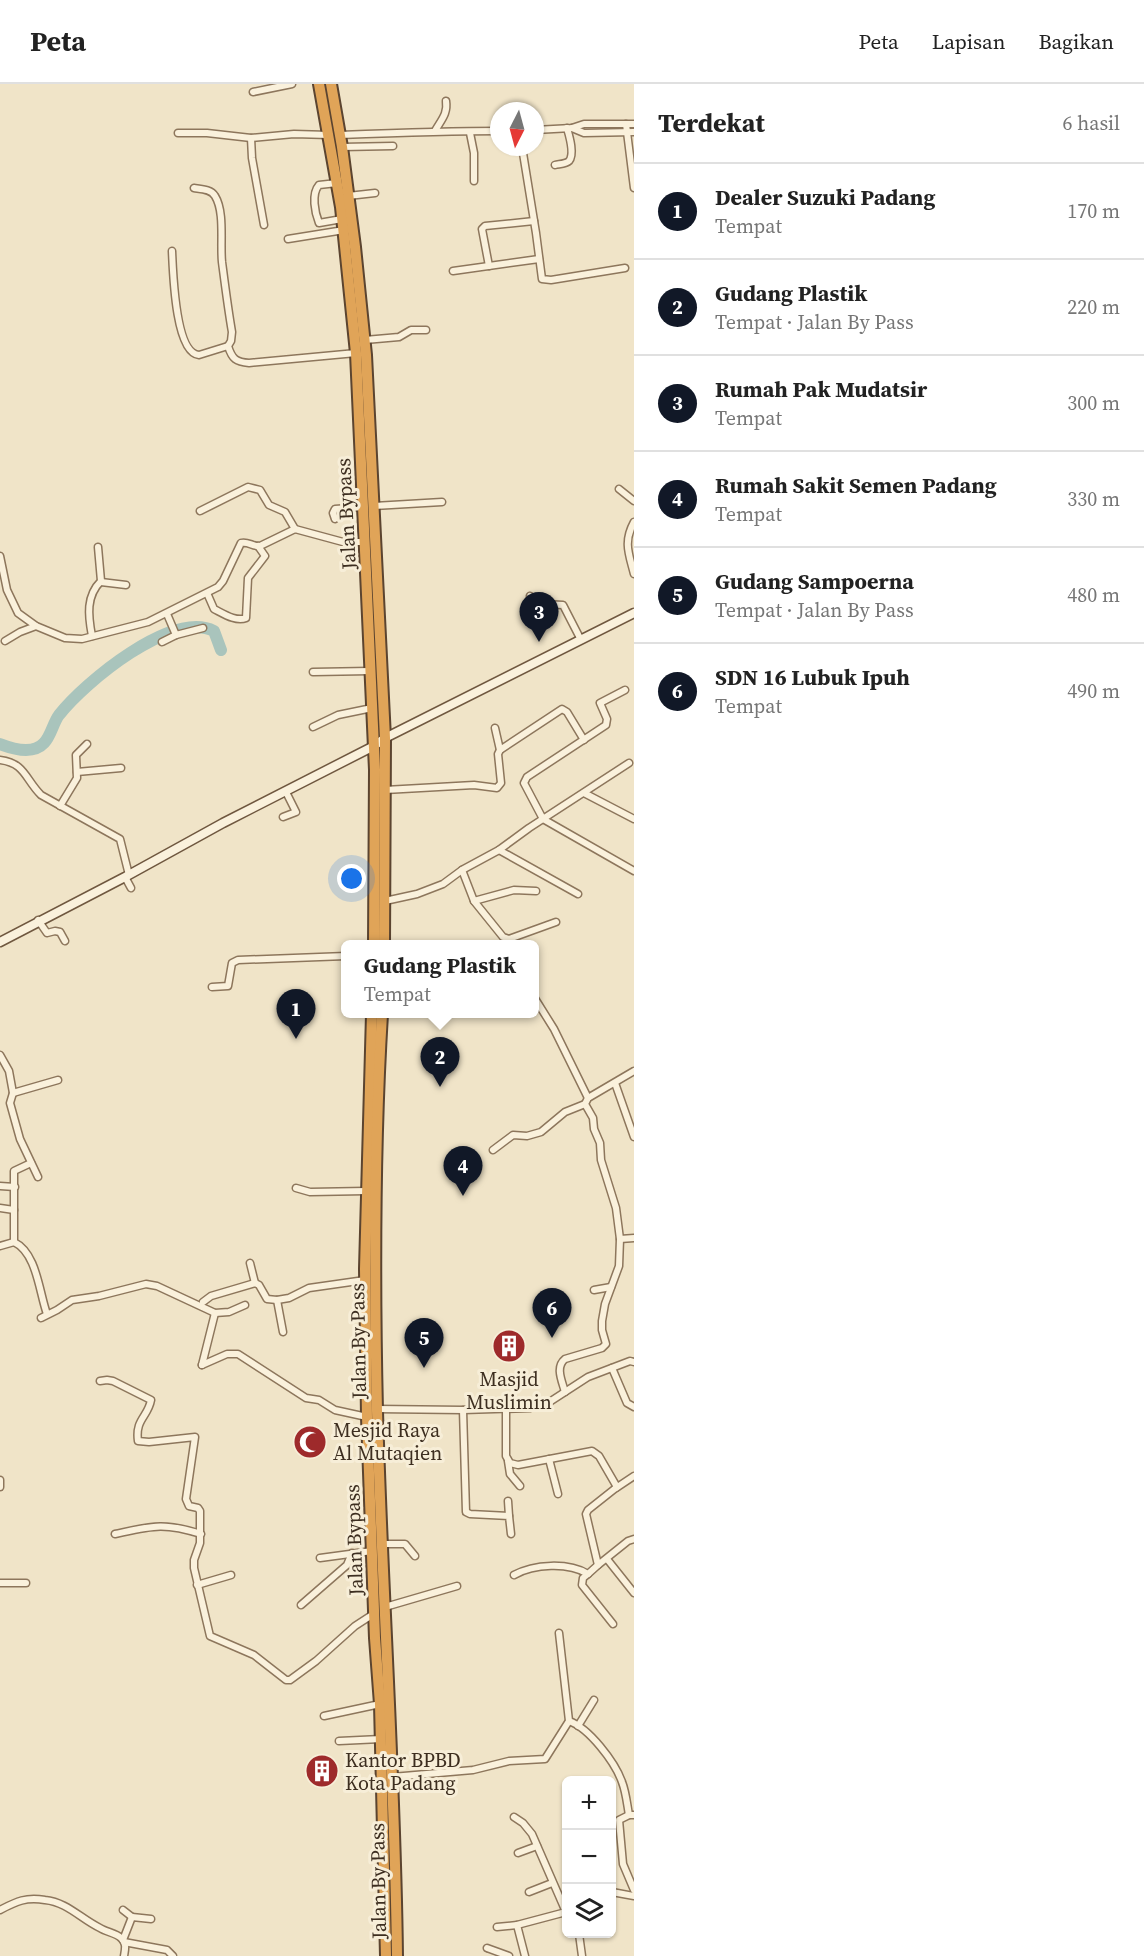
<!DOCTYPE html>
<html lang="id">
<head>
<meta charset="utf-8">
<style>
	:root { --surface:#fff; --page:#f2f2f2; --text:#222; --muted:#767676; --line:#e0e0e0; --accent:#111827 }
	body { margin:0; font-family:"Source Serif 4",serif; background:var(--page); color:var(--text) }
	.controls { position:absolute; right:18px; bottom:18px; display:grid; overflow:hidden; border-radius:9px; box-shadow:0 2px 4px #0004 }
	.controls button { width:54px; height:54px; display:grid; place-items:center; padding:0; border:0; border-bottom:2px solid var(--line); background:var(--surface); color:var(--text); font:30px sans-serif }
	.compass { position:absolute; left:490px; top:18px; width:54px; height:54px; border-radius:50%; background:var(--surface); box-shadow:0 2px 4px #0004; rotate:186deg }
	.you { position:absolute; left:352px; top:795px; width:21px; height:21px; margin:-15px; border:4px solid #fff; border-radius:50%; background:#1a73e8; box-shadow:0 0 0 9px #1a73e833 }
	.badge { display:grid; place-items:center; width:39px; height:39px; border-radius:50%; background:var(--accent); color:#fff; font-size:20px; font-weight:700 }
	.pin { position:absolute; translate:-50% -50px; filter:drop-shadow(0 2px 3px #0008) }
	.pin::after { content:''; position:absolute; top:32px; width:21px; height:18px; background:inherit; clip-path:polygon(0 0,100% 0,50% 100%) }
	.popup { position:absolute; left:341px; top:856px; width:198px; height:78px; box-sizing:border-box; display:grid; place-content:center; border-radius:9px; background:var(--surface); filter:drop-shadow(0 2px 4px #0005); font-size:20px; white-space:nowrap; color:var(--muted) }
	.popup b { font-size:22px; color:var(--text) }
	.popup::after { content:''; position:absolute; left:50%; top:100%; margin-left:-12px; border:12px solid transparent; border-top-color:var(--surface) }
	.list { margin:0; padding:0; list-style:none }
	h2 { display:flex; justify-content:space-between; align-items:center; height:78px; margin:0; padding:0 24px; font-size:26px }
	h2 small { font-size:20px; font-weight:400; color:var(--muted) }
	.list li { display:grid; grid-template-columns:39px 1fr auto; gap:18px; align-items:center; box-sizing:border-box; height:96px; padding:0 24px; border-top:2px solid var(--line) }
	.list b { display:block; font-size:22px; white-space:nowrap }
	.list p { margin:0; font-size:20px; white-space:nowrap; color:var(--muted) }
	.list em { font-size:20px; font-style:normal; color:var(--muted) }
	.icon { flex:none; width:33px; height:33px; fill:none; stroke:currentColor; stroke-width:2; stroke-linecap:round; stroke-linejoin:round }
	.map { position:relative; flex:none; width:634px; height:1872px; overflow:hidden }
	header { display:flex; align-items:center; gap:36px; box-sizing:border-box; height:84px; padding:0 30px; background:var(--surface); border-bottom:2px solid var(--line) }
	header strong { font-size:28px }
	nav { display:flex; gap:33px; margin-inline-start:auto; font-size:21px }
	main { display:flex }
	aside { flex:1; background:var(--surface) }
	.map>svg:first-child { display:block }
</style>
</head>
<body>
<header>
<strong>Peta</strong>
<nav><a>Peta</a><a>Lapisan</a><a>Bagikan</a></nav>
</header>
<main>
<div class="map">
<svg width="634" height="1872" viewBox="0 0 634 1872">
	<rect width="100%" height="100%" fill="#f0e4c8"/>
	<g fill="none" stroke-linecap="round" stroke-linejoin="round">
		<path stroke="#a9c4bc" stroke-width="12" d="M 0,660 C 13,665 33,671 44,659 C 51,652 53,639 59,631 C 85,598 172,526 214,547 L 221,566"/>
		<defs>
			<g id="street">
				<polyline points="253,8 292,0"/>
				<polyline points="626,40 634,104"/>
				<polyline points="572,44 584,49 634,48"/>
				<polyline points="535,46 572,44 584,40 634,40"/>
				<path d="M 435,47 C 441,36 448,30 446,17"/>
				<polyline points="178,49 207,49 251,54 294,50 329,51"/>
				<polyline points="470,49 474,69 474,97"/>
				<path d="M 340,51 C 393,49 446,47 499,47"/>
				<polyline points="251,54 252,74 264,141"/>
				<polyline points="342,63 393,62"/>
				<polyline points="522,63 536,149 542,195 551,196 625,184"/>
				<path d="M 555,81 C 559,80 566,80 569,77 C 575,70 569,51 567,44"/>
				<path d="M 337,99 L 319,101 C 311,110 315,129 319,139 L 342,135"/>
				<path d="M 194,104 C 201,105 211,105 215,112 C 225,128 220,159 222,178 C 225,201 228,225 232,248 L 231,257 L 228,262 C 232,275 236,278 249,279 L 356,269"/>
				<polyline points="348,112 375,109"/>
				<polyline points="288,155 344,146"/>
				<path d="M 172,167 C 173,187 175,269 199,271 L 228,262"/>
				<polyline points="489,182 482,145 485,142 534,137"/>
				<polyline points="453,187 539,175"/>
				<polyline points="365,256 399,253 411,246 426,246"/>
				<polyline points="619,405 634,417"/>
				<polyline points="374,422 442,418"/>
				<polyline points="200,427 248,403 260,406 269,421 285,428 295,445"/>
				<polyline points="335,435 333,429 335,425 363,423"/>
				<path d="M 634,438 C 623,458 629,470 634,490"/>
				<path d="M 0,472 L 7,506 L 18,529 L 36,542 L 65,554 L 82,555 L 148,538 L 218,503 L 223,497 L 241,459 C 248,457 253,463 260,462 L 295,445 L 343,458 L 364,458"/>
				<polyline points="101,498 126,501"/>
				<path d="M 207,509 L 214,525 C 224,530 236,538 246,534 L 248,494 L 265,472 L 258,462"/>
				<polyline points="530,512 542,520 563,521 581,556"/>
				<polyline points="167,530 176,551"/>
				<path d="M 92,552 C 88,531 86,512 101,497 L 98,463"/>
				<polyline points="5,557 20,548 36,542"/>
				<polyline points="162,558 176,551 203,544"/>
				<polyline points="313,588 370,587"/>
				<polyline points="625,606 600,619 607,635 606,641 527,693 524,699 543,735 634,787"/>
				<polyline points="313,643 338,631 372,624"/>
				<polyline points="495,644 500,666"/>
				<path d="M 0,676 C 25,679 25,695 41,711 L 120,755 L 129,791"/>
				<polyline points="77,688 121,684"/>
				<polyline points="385,706 474,701 497,704 501,699 498,670 500,666 562,625 567,628 584,656"/>
				<polyline points="584,709 634,735"/>
				<polyline points="60,722 77,694 76,671 87,660"/>
				<polyline points="283,733 296,728 286,708"/>
				<polyline points="499,766 578,810"/>
				<polyline points="462,786 474,817 503,853 509,855 556,838"/>
				<polyline points="125,793 131,804"/>
				<polyline points="385,817 417,810 443,800 462,786 499,766 529,744 629,679"/>
				<polyline points="474,817 514,806 536,807"/>
				<polyline points="38,836 47,849 55,847 60,848 65,857"/>
				<polyline points="212,903 228,902 232,879 238,876 346,872"/>
				<polyline points="534,913 554,945 588,1014"/>
				<polyline points="0,971 9,987 13,1009 10,1019 20,1055 38,1093"/>
				<polyline points="615,999 634,1053"/>
				<polyline points="13,1009 58,996"/>
				<polyline points="493,1066 513,1051 527,1052 541,1048 565,1028 585,1020"/>
				<path d="M 31,1079 L 14,1087 L 14,1158 C 37,1169 39,1208 47,1230"/>
				<polyline points="0,1102 15,1103"/>
				<polyline points="296,1104 310,1108 366,1107"/>
				<polyline points="0,1124 14,1126"/>
				<polyline points="620,1155 634,1154"/>
				<polyline points="0,1162 14,1158"/>
				<polyline points="250,1179 255,1199"/>
				<polyline points="594,1206 611,1203"/>
				<polyline points="277,1216 283,1248"/>
				<polyline points="203,1218 211,1212 255,1199 259,1201 267,1215 277,1216 289,1214 309,1204 365,1196"/>
				<polyline points="41,1234 57,1226 72,1216 99,1212 146,1200 157,1202 215,1229 229,1228 245,1221"/>
				<polyline points="202,1281 227,1270 238,1270 306,1314 319,1316 335,1326 367,1333"/>
				<polyline points="202,1281 215,1229"/>
				<polyline points="612,1284 627,1319 634,1323"/>
				<path d="M 100,1297 L 107,1296 L 113,1297 L 151,1316 C 148,1333 135,1335 138,1357 L 149,1358 L 195,1353 L 186,1415 L 189,1422 L 198,1424 L 200,1427 L 200,1459 L 194,1476 L 194,1484 L 210,1552 L 254,1571 L 286,1596 L 290,1596 L 316,1577 L 355,1542 L 375,1529"/>
				<path d="M 565,1308 C 562,1297 555,1283 565,1275 L 602,1264 L 606,1260 L 602,1246 L 602,1237 L 605,1220 L 619,1182 L 620,1155 L 616,1124 L 601,1076 L 600,1059 L 594,1045 L 593,1034 L 585,1020 L 588,1014 L 634,987"/>
				<polyline points="377,1325 463,1326 530,1324 551,1317 588,1293 630,1277 634,1278"/>
				<polyline points="463,1326 466,1428 470,1430 509,1432 511,1450"/>
				<path d="M 506,1326 L 506,1372 L 510,1379 L 518,1381 L 592,1367 L 599,1372 L 617,1403 L 588,1426 L 586,1430 L 598,1481 L 588,1490 C 568,1478 534,1480 514,1491"/>
				<polyline points="549,1375 558,1410"/>
				<polyline points="508,1377 510,1390 520,1402"/>
				<polyline points="0,1396 0,1403"/>
				<polyline points="616,1404 634,1392"/>
				<polyline points="508,1417 509,1432"/>
				<path d="M 115,1450 C 152,1442 163,1438 201,1450"/>
				<polyline points="383,1460 405,1460 415,1472"/>
				<polyline points="320,1474 372,1467"/>
				<polyline points="607,1475 634,1509"/>
				<polyline points="598,1481 628,1457 634,1455"/>
				<polyline points="588,1490 583,1494 582,1501 613,1540"/>
				<polyline points="0,1499 26,1499"/>
				<polyline points="197,1501 231,1491"/>
				<polyline points="301,1521 347,1481 352,1469"/>
				<polyline points="385,1523 457,1502"/>
				<polyline points="324,1632 380,1620"/>
				<path d="M 569,1637 C 589,1644 615,1678 622,1698 C 626,1708 627,1720 629,1731"/>
				<polyline points="578,1642 594,1616"/>
				<polyline points="339,1657 381,1655"/>
				<polyline points="392,1693 473,1686 509,1677 545,1675 569,1637 559,1549"/>
				<polyline points="634,1731 629,1731 619,1736 623,1780 634,1806"/>
				<polyline points="514,1733 523,1739 532,1750 566,1828"/>
				<polyline points="518,1769 537,1762"/>
				<polyline points="529,1808 552,1799"/>
				<polyline points="612,1808 634,1812"/>
				<path d="M 0,1826 C 17,1817 26,1813 45,1816 C 67,1818 81,1835 100,1844 C 106,1848 116,1849 121,1854 C 127,1859 125,1866 124,1872"/>
				<polyline points="123,1826 132,1833"/>
				<polyline points="497,1843 517,1841"/>
				<polyline points="579,1850 582,1872"/>
				<polyline points="123,1856 132,1833 151,1835"/>
				<polyline points="124,1858 167,1866 173,1872"/>
				<polyline points="487,1864 509,1872"/>
				<polyline points="525,1872 517,1841 566,1828"/>
			</g>
			<polyline id="secondary" points="0,858 125,793 223,739 374,662 385,654 634,529"/>
			<g id="highway">
				<polyline points="319,0 341,123 356,269 375,686 374,860"/>
				<polyline points="331,0 342,63 355,163 366,271 385,654 384,860"/>
				<polyline points="372,930 365,1185 367,1333 375,1554 380,1620 386,1872"/>
				<path d="M 382,930 C 374,1062 374,1195 377,1327 C 382,1509 395,1690 397,1872"/>
			</g>
		</defs>
		<use href="#street" stroke="#8d765c" stroke-width="9"/>
		<use href="#secondary" stroke="#6f573f" stroke-width="11"/>
		<use href="#highway" stroke="#5b4430" stroke-width="14"/>
		<use href="#street" stroke="#faf1dc" stroke-width="6"/>
		<use href="#secondary" stroke="#faf1dc" stroke-width="8"/>
		<use href="#highway" stroke="#e0a458" stroke-width="10"/>
	</g>
	<defs>
		<symbol id="building-disc" viewBox="-11 -11 22 22"><circle r="9.5" fill="#9e2a2b" stroke="#f7eed8"/><path d="M-4-6H4V6H1V3H-1V6H-4ZM-2.5-4.3h1.7v1.8h-1.7ZM.8-4.3h1.7v1.8H.8ZM-2.5-1h1.7V.8h-1.7ZM.8-1h1.7V.8H.8Z" fill="#fff"/></symbol>
		<symbol id="mosque-disc" viewBox="-11 -11 22 22"><circle r="9.5" fill="#9e2a2b" stroke="#f7eed8"/><path d="M3.5-4.9A6 6 0 1 0 3.5 4.9A5 5 0 1 1 3.5-4.9Z" fill="#fff"/></symbol>
	</defs>
	<g fill-rule="evenodd">
		<use href="#building-disc" x="490" y="1243" width="38" height="38"/>
		<use href="#mosque-disc" x="291" y="1339" width="38" height="38"/>
		<use href="#building-disc" x="303" y="1668" width="38" height="38"/>
	</g>
	<g text-anchor="middle" stroke-width="6" stroke-linejoin="round" paint-order="stroke">
		<g font-size="20" fill="#3d2e20" stroke="#f7eed8">
			<text transform="translate(346 430) rotate(-93)" y="7">Jalan Bypass</text>
			<text transform="translate(358 1257) rotate(-91)" y="7">Jalan By Pass</text>
			<text transform="translate(354 1456) rotate(-92)" y="7">Jalan Bypass</text>
			<text transform="translate(378 1797) rotate(-91)" y="7">Jalan By Pass</text>
		</g>
		<g font-size="20" fill="#3d2e20" stroke="#f7eed8" text-anchor="start">
			<text x="509" y="1302" text-anchor="middle">Masjid<tspan x="509" dy="23">Muslimin</tspan></text>
			<text x="333" y="1353">Mesjid Raya<tspan x="333" dy="23">Al Mutaqien</tspan></text>
			<text x="345" y="1683">Kantor BPBD<tspan x="345" dy="23">Kota Padang</tspan></text>
		</g>
	</g>
</svg>
<div class="controls">
<button>+</button>
<button>−</button>
<button><svg class="icon" aria-label="layers" viewBox="0 0 24 24"><path d="M12 4l9 5-9 5-9-5zM3 14l9 5 9-5"/></svg></button>
</div>
<svg class="compass" viewBox="-18 -18 36 36"><path d="M0-13l5 13h-10z" fill="#e53935"/><path d="M0 13l5-13h-10z" fill="#767676"/></svg>
<div class="you"></div>
<div class="pin badge" style="left:296px;top:955px">1</div>
<div class="pin badge" style="left:440px;top:1003px">2</div>
<div class="popup"><b>Gudang Plastik</b>Tempat</div>
<div class="pin badge" style="left:539px;top:558px">3</div>
<div class="pin badge" style="left:463px;top:1112px">4</div>
<div class="pin badge" style="left:424px;top:1284px">5</div>
<div class="pin badge" style="left:552px;top:1254px">6</div>
</div>
<aside>
<h2>Terdekat<small>6 hasil</small></h2>
<ul class="list">
<li><span class="badge">1</span><div><b>Dealer Suzuki Padang</b><p>Tempat</p></div><em>170 m</em></li>
<li><span class="badge">2</span><div><b>Gudang Plastik</b><p>Tempat · Jalan By Pass</p></div><em>220 m</em></li>
<li><span class="badge">3</span><div><b>Rumah Pak Mudatsir</b><p>Tempat</p></div><em>300 m</em></li>
<li><span class="badge">4</span><div><b>Rumah Sakit Semen Padang</b><p>Tempat</p></div><em>330 m</em></li>
<li><span class="badge">5</span><div><b>Gudang Sampoerna</b><p>Tempat · Jalan By Pass</p></div><em>480 m</em></li>
<li><span class="badge">6</span><div><b>SDN 16 Lubuk Ipuh</b><p>Tempat</p></div><em>490 m</em></li>
</ul>
</aside>
</main>
</body>
</html>
